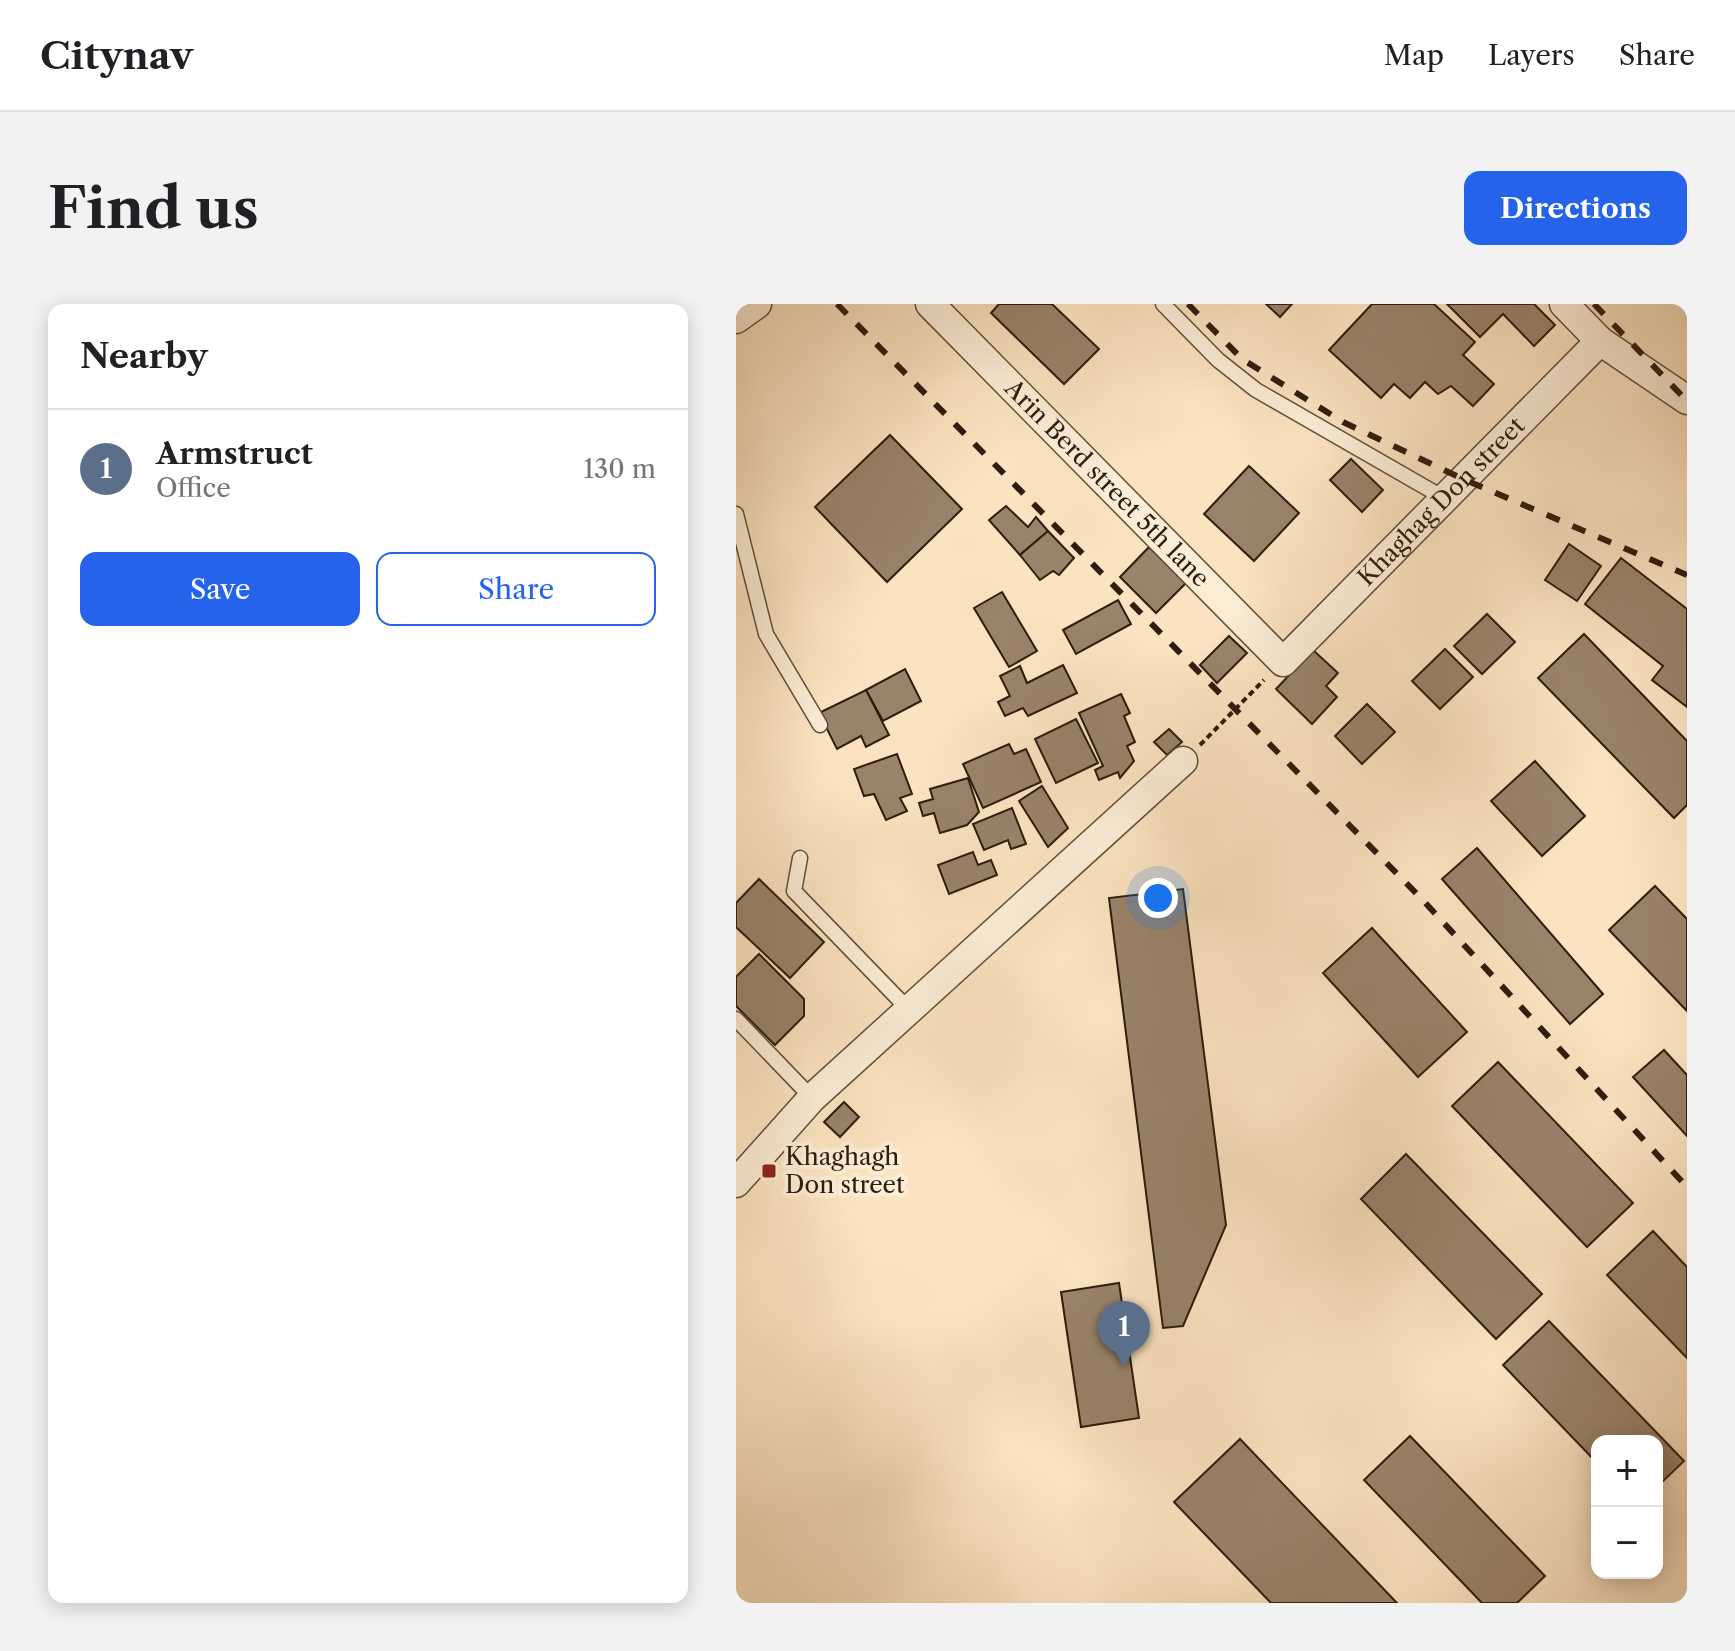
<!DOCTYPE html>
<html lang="en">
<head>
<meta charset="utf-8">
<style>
	:root { --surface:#fff; --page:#f2f2f2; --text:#202124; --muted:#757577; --line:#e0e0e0; --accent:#2563eb }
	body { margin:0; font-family:"Libre Caslon Text",serif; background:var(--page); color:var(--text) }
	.controls { position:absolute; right:24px; bottom:24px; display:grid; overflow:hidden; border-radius:16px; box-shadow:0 4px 20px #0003 }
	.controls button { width:72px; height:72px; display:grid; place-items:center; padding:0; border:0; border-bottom:2px solid var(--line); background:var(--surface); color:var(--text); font:40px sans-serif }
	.you { position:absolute; left:422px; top:594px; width:28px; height:28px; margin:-20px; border:6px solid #fff; border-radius:50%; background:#1a73e8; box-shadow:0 0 0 12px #1a73e833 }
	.badge { display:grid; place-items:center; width:52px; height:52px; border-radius:50%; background:var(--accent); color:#fff; font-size:26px; font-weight:700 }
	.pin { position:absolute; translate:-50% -66px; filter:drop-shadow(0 2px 4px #0008) }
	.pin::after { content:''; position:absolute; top:42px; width:28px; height:24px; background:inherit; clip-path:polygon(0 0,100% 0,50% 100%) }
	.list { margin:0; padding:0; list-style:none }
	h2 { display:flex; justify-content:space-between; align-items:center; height:104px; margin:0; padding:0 32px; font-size:34px }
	h2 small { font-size:26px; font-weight:400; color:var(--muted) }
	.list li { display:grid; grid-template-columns:52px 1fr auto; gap:24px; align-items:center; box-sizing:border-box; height:120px; padding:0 32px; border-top:2px solid var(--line) }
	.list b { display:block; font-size:30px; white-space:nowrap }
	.list p { margin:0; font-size:26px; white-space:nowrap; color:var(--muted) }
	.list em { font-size:26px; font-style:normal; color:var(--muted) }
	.actions { display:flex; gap:16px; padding:24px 32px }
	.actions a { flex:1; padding:18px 0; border:2px solid var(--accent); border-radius:16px; text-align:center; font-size:28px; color:var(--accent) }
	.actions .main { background:var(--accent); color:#fff }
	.map { position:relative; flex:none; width:951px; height:1299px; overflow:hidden; border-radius:16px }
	header { display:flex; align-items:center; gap:48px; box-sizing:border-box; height:112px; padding:0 40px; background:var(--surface); border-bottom:2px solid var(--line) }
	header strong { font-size:38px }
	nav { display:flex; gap:44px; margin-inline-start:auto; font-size:28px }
	.intro { display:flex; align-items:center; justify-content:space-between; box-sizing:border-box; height:192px; padding:0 48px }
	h1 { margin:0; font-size:56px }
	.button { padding:20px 36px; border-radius:16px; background:var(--accent); color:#fff; font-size:28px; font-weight:700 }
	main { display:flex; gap:48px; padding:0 48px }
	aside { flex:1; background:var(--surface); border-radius:16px; box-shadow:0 4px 20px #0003 }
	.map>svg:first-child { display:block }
</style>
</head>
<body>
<header>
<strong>Citynav</strong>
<nav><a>Map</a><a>Layers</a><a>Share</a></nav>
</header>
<div class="intro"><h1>Find us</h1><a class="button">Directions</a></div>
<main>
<aside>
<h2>Nearby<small></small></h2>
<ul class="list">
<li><span class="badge" style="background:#5c6f8a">1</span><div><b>Armstruct</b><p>Office</p></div><em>130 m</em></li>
</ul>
<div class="actions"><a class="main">Save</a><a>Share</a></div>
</aside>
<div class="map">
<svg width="951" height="1299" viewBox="0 0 951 1299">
	<rect width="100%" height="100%" fill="#fbe3c1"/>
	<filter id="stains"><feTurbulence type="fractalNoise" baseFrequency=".0025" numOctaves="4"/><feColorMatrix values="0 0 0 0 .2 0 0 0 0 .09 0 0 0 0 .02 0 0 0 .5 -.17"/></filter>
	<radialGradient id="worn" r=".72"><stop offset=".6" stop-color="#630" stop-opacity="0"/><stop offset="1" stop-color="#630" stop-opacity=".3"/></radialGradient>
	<g fill="#99836a" stroke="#2e1c0c" stroke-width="2">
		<polygon points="263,0 316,0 363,45 328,80 255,9"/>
		<polygon points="530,0 556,0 544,13"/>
		<polygon points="636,0 698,0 739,38 727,51 758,80 737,102 715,82 702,90 689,78 674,94 658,80 645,94 593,46"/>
		<polygon points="711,0 798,0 819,21 798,42 767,10 744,33"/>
		<polygon points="154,131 226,205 151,278 79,203"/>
		<polygon points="615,155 647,186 626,208 594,176"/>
		<polygon points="513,162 563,209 518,257 468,210"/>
		<polygon points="270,202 292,223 300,213 312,227 284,251 253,216"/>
		<polygon points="312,227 338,254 323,271 317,267 304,276 284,251"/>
		<polygon points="833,240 865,262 841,297 809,276"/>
		<polygon points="413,243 450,279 420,309 384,273"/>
		<polygon points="885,254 951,305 951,403 916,376 927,362 849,300"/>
		<polygon points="266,288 301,347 273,363 238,304"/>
		<polygon points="382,296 395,320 340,350 327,326"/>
		<polygon points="751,310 779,338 746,370 718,342"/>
		<polygon points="848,330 951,437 951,501 938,514 802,374"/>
		<polygon points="493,332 511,349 481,379 464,361"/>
		<polygon points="709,345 737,373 704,405 676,377"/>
		<polygon points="577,346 602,369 590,382 601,393 576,420 540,385"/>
		<polygon points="327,361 341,389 292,412 287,404 269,412 262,398 274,392 264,372 284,362 291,379"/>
		<polygon points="169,365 185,397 147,417 130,386"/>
		<polygon points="130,386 153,431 130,443 125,432 101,445 83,409"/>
		<polygon points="385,390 394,409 388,412 399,438 391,442 398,457 384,474 382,468 363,476 359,466 367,462 343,409"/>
		<polygon points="631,400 659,428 626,460 599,432"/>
		<polygon points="340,415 362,459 320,479 299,435"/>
		<polygon points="433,425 446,438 431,451 418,438"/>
		<polygon points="273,440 278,450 290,445 305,478 247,504 227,460"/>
		<polygon points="161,450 176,490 164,494 171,507 150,516 138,490 128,492 118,465"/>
		<polygon points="799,457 849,512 806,552 755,497"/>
		<polygon points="232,474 243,508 231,521 204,529 198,509 187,512 183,499 197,495 194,485"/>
		<polygon points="306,482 332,524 312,543 283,497"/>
		<polygon points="276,504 290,540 275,545 272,536 248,546 237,520"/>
		<polygon points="741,544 867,690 834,720 706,575"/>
		<polygon points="237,548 242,561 255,556 261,571 213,590 202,561"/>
		<polygon points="23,575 88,638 54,674 0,623 0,599"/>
		<polygon points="919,582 951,615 951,707 873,626"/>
		<polygon points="447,585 490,921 447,1022 427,1024 373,594"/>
		<polygon points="636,624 731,728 682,773 587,669"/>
		<polygon points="23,650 68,695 68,712 39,741 0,702 0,673"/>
		<polygon points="928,746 951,771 951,832 897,773"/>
		<polygon points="762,758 897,899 851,943 716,802"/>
		<polygon points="108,798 123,813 104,833 88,818"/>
		<polygon points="670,850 806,990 760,1035 625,895"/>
		<polygon points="917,927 951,963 951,1054 871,971"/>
		<polygon points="383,979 403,1114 345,1123 325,988"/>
		<polygon points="813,1017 948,1157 921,1183 921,1137 861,1137 861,1159 767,1061"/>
		<polygon points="674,1132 809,1272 781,1299 746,1299 628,1176"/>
		<polygon points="504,1135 661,1299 535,1299 438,1198"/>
	</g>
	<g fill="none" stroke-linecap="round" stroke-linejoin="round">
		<defs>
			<g id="lane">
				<polyline points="427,0 482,56 520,86 708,194"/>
				<polyline points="0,210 30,330 84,421"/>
				<polyline points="64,554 58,587 173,706"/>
				<polyline points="0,715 76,794"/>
			</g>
			<g id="street">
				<path id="s1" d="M 194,0 L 547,358 L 864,37"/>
				<polyline points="828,0 864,37 951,96"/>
				<polyline points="0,15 21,0"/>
				<polyline points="0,879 76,794 447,457"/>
			</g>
		</defs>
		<use href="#lane" stroke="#614e39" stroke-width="17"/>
		<use href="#street" stroke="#614e39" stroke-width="31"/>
		<polyline stroke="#2e1c0c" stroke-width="4" stroke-dasharray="6 4" stroke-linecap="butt" points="464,441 528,376"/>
		<use href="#lane" stroke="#fcedd7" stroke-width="14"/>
		<use href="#street" stroke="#fcedd7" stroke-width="28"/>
		<g stroke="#2e1c0c" stroke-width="6" stroke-dasharray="14 14" stroke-linecap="butt">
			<polyline points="101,0 682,591 951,883"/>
			<polyline points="452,0 506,55 607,118 727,175 951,271"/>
			<polyline points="858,0 951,97"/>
		</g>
	</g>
	<rect fill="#8f2418" stroke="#fcedd7" stroke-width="3" x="25" y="859" width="16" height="16" rx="4"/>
	<g text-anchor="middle" stroke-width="8" stroke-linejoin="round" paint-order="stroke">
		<g font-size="24" fill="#2e1c0c" stroke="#fcedd7">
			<text dy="8" stroke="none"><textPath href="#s1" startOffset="252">Arin Berd street 5th lane</textPath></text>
			<text dy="8" stroke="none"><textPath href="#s1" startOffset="728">Khaghag Don street</textPath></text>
		</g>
		<g font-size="24" fill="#2e1c0c" stroke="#fcedd7" text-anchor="start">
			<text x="49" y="861">Khaghagh<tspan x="49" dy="28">Don street</tspan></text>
		</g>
	</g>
	<rect width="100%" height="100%" filter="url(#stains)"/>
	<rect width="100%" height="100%" fill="url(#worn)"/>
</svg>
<div class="controls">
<button>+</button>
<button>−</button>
</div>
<div class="you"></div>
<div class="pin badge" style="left:388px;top:1063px;background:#5c6f8a">1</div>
</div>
</main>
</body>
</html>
